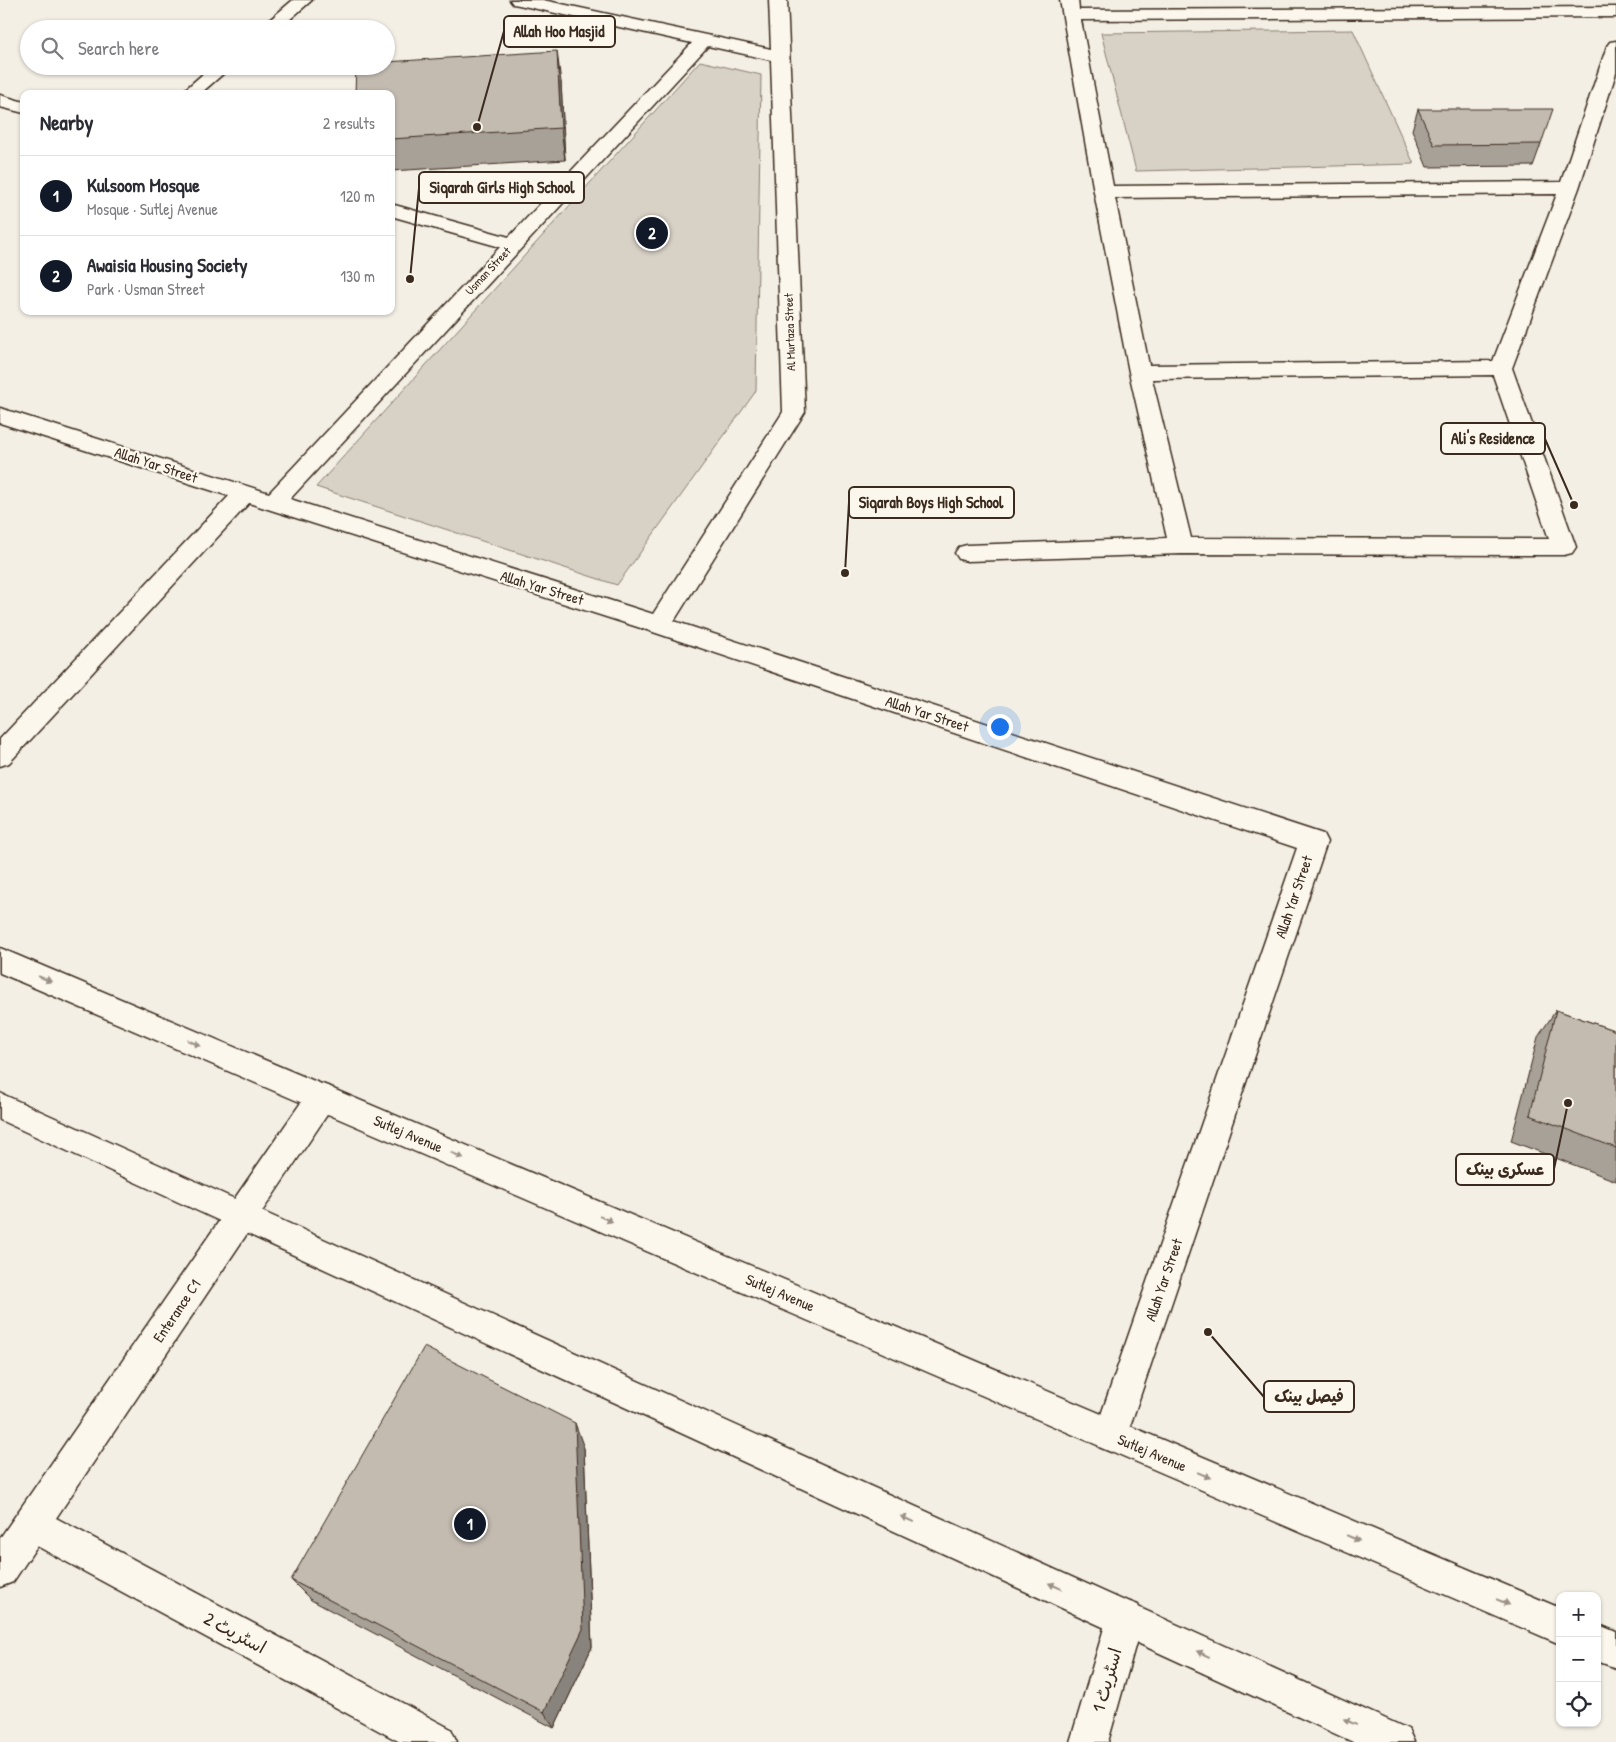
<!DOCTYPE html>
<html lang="en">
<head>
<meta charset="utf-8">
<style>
	:root { --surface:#fff; --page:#f7f7f7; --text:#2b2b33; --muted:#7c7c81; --line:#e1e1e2; --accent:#111827 }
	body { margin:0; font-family:"Patrick Hand","Playpen Sans Arabic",sans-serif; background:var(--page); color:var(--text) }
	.controls { position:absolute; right:15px; bottom:15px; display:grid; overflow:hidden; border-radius:10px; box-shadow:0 1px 4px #0004 }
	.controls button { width:45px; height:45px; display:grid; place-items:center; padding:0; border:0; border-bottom:1px solid var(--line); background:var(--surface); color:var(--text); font:25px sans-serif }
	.you { position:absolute; left:999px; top:726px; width:18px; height:18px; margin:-12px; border:4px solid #fff; border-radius:50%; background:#1a73e8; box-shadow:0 0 0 8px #1a73e833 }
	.badge { display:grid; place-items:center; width:32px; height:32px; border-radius:50%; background:var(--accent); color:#fff; font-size:16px; font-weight:700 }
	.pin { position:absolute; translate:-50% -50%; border:2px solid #fff; box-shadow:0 1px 5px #0006 }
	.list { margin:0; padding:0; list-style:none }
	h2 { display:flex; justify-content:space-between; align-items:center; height:65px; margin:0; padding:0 20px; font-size:21px }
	h2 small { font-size:16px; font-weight:400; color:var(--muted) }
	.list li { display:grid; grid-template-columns:32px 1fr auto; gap:15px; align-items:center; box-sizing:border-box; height:80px; padding:0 20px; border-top:1px solid var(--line) }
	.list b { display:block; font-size:19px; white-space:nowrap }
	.list p { margin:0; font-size:16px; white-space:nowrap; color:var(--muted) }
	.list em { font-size:16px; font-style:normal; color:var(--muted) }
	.icon { flex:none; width:28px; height:28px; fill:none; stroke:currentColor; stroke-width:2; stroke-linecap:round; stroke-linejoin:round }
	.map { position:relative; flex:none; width:1616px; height:1742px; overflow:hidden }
	.search { position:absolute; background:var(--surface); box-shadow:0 1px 4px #0004; left:20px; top:20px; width:375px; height:55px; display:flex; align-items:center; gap:12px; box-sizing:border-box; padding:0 18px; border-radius:28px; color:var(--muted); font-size:19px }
	.panel { position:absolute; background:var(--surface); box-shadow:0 1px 4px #0004; left:20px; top:90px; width:375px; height:225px; border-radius:10px }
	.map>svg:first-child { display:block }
</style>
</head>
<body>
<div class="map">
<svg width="1616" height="1742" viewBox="0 0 1616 1742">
	<rect width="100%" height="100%" fill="#f3efe4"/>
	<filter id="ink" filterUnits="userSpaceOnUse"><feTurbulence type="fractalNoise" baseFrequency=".02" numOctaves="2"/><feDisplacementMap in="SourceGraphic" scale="10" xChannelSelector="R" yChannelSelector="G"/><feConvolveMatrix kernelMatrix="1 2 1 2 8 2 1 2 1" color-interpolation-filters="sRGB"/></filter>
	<g filter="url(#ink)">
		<g fill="#d8d1c6" stroke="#8a7e72">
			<polygon points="1353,30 1414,164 1136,171 1101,33"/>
			<polygon points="700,61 761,75 756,391 617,585 316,487"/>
		</g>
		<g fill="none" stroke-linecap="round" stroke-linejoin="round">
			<defs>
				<g id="minor">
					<polygon points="293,0 312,0 279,29 259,29"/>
					<path d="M 510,0 L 543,0 L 771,49 L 769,0 L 787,0 L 805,412 L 674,621 L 1323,834 L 1327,842 L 1123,1447 L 1111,1452 L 1099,1447 L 1094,1435 L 1297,848 L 650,631 L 249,503 L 9,763 L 0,766 L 0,739 L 229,496 L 0,423 L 0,408 L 269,493 L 500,247 L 391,216 L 391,204 L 509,237 L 692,43 L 519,5 L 513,4 ZM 708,46 L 771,60 L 783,412 L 653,614 L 290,499 Z"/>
					<path d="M 1060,0 L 1078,0 L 1079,10 L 1616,7 L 1616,17 L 1081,20 L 1113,186 L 1561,182 L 1607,46 L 1610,42 L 1616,41 L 1616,73 L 1579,188 L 1512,368 L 1576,547 L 1572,553 L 1564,555 L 1181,554 L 967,561 L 959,559 L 955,553 L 959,547 L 967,545 L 1167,538 L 1129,372 L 1094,192 ZM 1557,194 L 1493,361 L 1149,365 L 1115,198 ZM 1493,375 L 1549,539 L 1191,538 L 1152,379 Z"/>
					<polygon points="212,66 232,66 200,94 180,94"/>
					<polygon points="0,95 24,102 24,113 0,107"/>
					<polygon points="322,1084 333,1088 337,1097 333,1106 56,1518 451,1729 457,1742 400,1742 37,1546 13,1582 0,1587 0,1538 311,1088"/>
					<polygon points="1125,1600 1138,1605 1143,1618 1108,1742 1070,1742 1107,1618 1112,1605"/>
				</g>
				<g id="tertiary">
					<polygon points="0,948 1560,1608 1560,1644 0,973"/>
					<polygon points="0,1093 1408,1729 1414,1742 1353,1742 0,1120"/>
					<polygon points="1597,1624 1616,1632 1616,1668 1597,1661"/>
				</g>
			</defs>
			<use href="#minor" stroke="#3b2a1e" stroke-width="3"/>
			<use href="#tertiary" stroke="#3b2a1e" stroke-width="3"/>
			<use href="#minor" fill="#fbf7ec" fill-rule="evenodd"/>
			<use href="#tertiary" fill="#fbf7ec" fill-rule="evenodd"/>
		</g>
		<g fill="#a8a197" stroke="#3b2a1e">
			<polygon points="561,82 565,160 391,171 391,94"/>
			<polygon points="1418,109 1541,144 1533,166 1427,167 1412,130"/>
			<polygon points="1556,1010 1616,1031 1616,1181 1511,1141 1538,1037"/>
			<polygon points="584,1448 592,1647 554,1728 311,1600 291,1580"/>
		</g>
		<g fill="#88837b" stroke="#3b2a1e">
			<polygon points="557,51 561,82 565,160 561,128"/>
			<polygon points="575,1423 584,1448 592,1647 554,1728 544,1712"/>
		</g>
		<g fill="#c3bbb0" stroke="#3b2a1e">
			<polygon points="557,51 561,128 391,139 391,94 355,94 356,66 386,66 386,62"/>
			<polygon points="1418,109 1553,109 1541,144 1434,145"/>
			<polygon points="1556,1010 1616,1031 1616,1148 1530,1115"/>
			<polygon points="424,1347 575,1423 583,1629 544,1712 291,1580"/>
		</g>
		<defs><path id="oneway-solid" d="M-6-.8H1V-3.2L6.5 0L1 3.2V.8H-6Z" transform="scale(1.25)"/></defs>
		<g fill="#9b9085">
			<use href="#oneway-solid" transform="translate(45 979) rotate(23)"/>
			<use href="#oneway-solid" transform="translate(194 1043) rotate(23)"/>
			<use href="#oneway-solid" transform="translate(457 1155) rotate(23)"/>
			<use href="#oneway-solid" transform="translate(606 1219) rotate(23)"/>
			<use href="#oneway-solid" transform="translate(1204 1475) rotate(23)"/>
			<use href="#oneway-solid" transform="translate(907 1519) rotate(-156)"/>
			<use href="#oneway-solid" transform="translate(1353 1538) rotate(23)"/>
			<use href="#oneway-solid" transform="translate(1055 1586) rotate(-156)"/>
			<use href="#oneway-solid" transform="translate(1503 1602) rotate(23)"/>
			<use href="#oneway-solid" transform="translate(1203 1654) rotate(-155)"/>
			<use href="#oneway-solid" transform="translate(1350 1722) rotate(-155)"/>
		</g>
	</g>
	<g text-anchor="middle" stroke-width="4.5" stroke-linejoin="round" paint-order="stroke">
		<g font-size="12" fill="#3b2a1e" stroke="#fbf7ec">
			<text transform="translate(488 271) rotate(-47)" y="4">Usman Street</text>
			<text transform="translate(790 332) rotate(-92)" y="4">Al Murtaza Street</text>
		</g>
		<g font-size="15" fill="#3b2a1e" stroke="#fbf7ec">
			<text transform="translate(156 465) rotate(18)" y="5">Allah Yar Street</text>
			<text transform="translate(542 588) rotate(17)" y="5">Allah Yar Street</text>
			<text transform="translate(927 714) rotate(18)" y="5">Allah Yar Street</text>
			<text transform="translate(1294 897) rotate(-71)" y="5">Allah Yar Street</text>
			<text transform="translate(408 1134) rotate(23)" y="5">Sutlej Avenue</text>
			<text transform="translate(1164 1280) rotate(-71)" y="5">Allah Yar Street</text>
			<text transform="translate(780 1293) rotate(23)" y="5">Sutlej Avenue</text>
			<text transform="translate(177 1311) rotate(-56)" y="5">Enterance C1</text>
			<text transform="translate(1152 1453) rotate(23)" y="5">Sutlej Avenue</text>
		</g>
		<g font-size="18" fill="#3b2a1e" stroke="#fbf7ec">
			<text transform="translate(235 1633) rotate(28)" y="6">اسٹریٹ 2</text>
			<text transform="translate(1107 1680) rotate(-74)" y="6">اسٹریٹ 1</text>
		</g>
	</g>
	<path fill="none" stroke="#3b2a1e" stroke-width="2" d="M477 127L504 31M410 279L419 188M1574 505L1545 439M845 573L849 502M1568 1103L1554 1169M1208 1332L1264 1397"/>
	<g fill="#3b2a1e" stroke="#fbf7ec" stroke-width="2">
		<circle cx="477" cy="127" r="5"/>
		<circle cx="410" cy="279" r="5"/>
		<circle cx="1574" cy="505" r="5"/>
		<circle cx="845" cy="573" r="5"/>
		<circle cx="1568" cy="1103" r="5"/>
		<circle cx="1208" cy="1332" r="5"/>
	</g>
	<g fill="#fbf7ec" stroke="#3b2a1e" stroke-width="2">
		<rect x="504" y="16" width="111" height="31" rx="5"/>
		<rect x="419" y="172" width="165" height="31" rx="5"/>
		<rect x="1441" y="423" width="104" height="31" rx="5"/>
		<rect x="849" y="487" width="165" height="31" rx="5"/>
		<rect x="1456" y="1154" width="98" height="31" rx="5"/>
		<rect x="1264" y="1381" width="90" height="31" rx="5"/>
	</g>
	<g font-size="16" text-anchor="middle" font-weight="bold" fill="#3b2a1e">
		<text x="559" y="37">Allah Hoo Masjid</text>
		<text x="502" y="193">Siqarah Girls High School</text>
		<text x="1493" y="444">Ali's Residence</text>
		<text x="931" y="508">Siqarah Boys High School</text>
		<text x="1505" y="1175">عسکری بینک</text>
		<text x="1309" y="1402">فیصل بینک</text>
	</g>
</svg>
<div class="controls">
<button>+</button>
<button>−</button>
<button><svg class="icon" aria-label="locate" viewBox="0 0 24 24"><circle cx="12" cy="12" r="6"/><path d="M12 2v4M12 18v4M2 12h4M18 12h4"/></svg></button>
</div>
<div class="you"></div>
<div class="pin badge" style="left:470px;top:1524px">1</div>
<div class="pin badge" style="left:652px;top:233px">2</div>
<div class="search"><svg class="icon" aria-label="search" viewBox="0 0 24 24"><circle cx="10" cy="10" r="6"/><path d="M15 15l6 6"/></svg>Search here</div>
<section class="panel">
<h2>Nearby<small>2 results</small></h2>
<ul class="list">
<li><span class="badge">1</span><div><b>Kulsoom Mosque</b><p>Mosque · Sutlej Avenue</p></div><em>120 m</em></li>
<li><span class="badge">2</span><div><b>Awaisia Housing Society</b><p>Park · Usman Street</p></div><em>130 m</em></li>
</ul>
</section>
</div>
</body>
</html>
